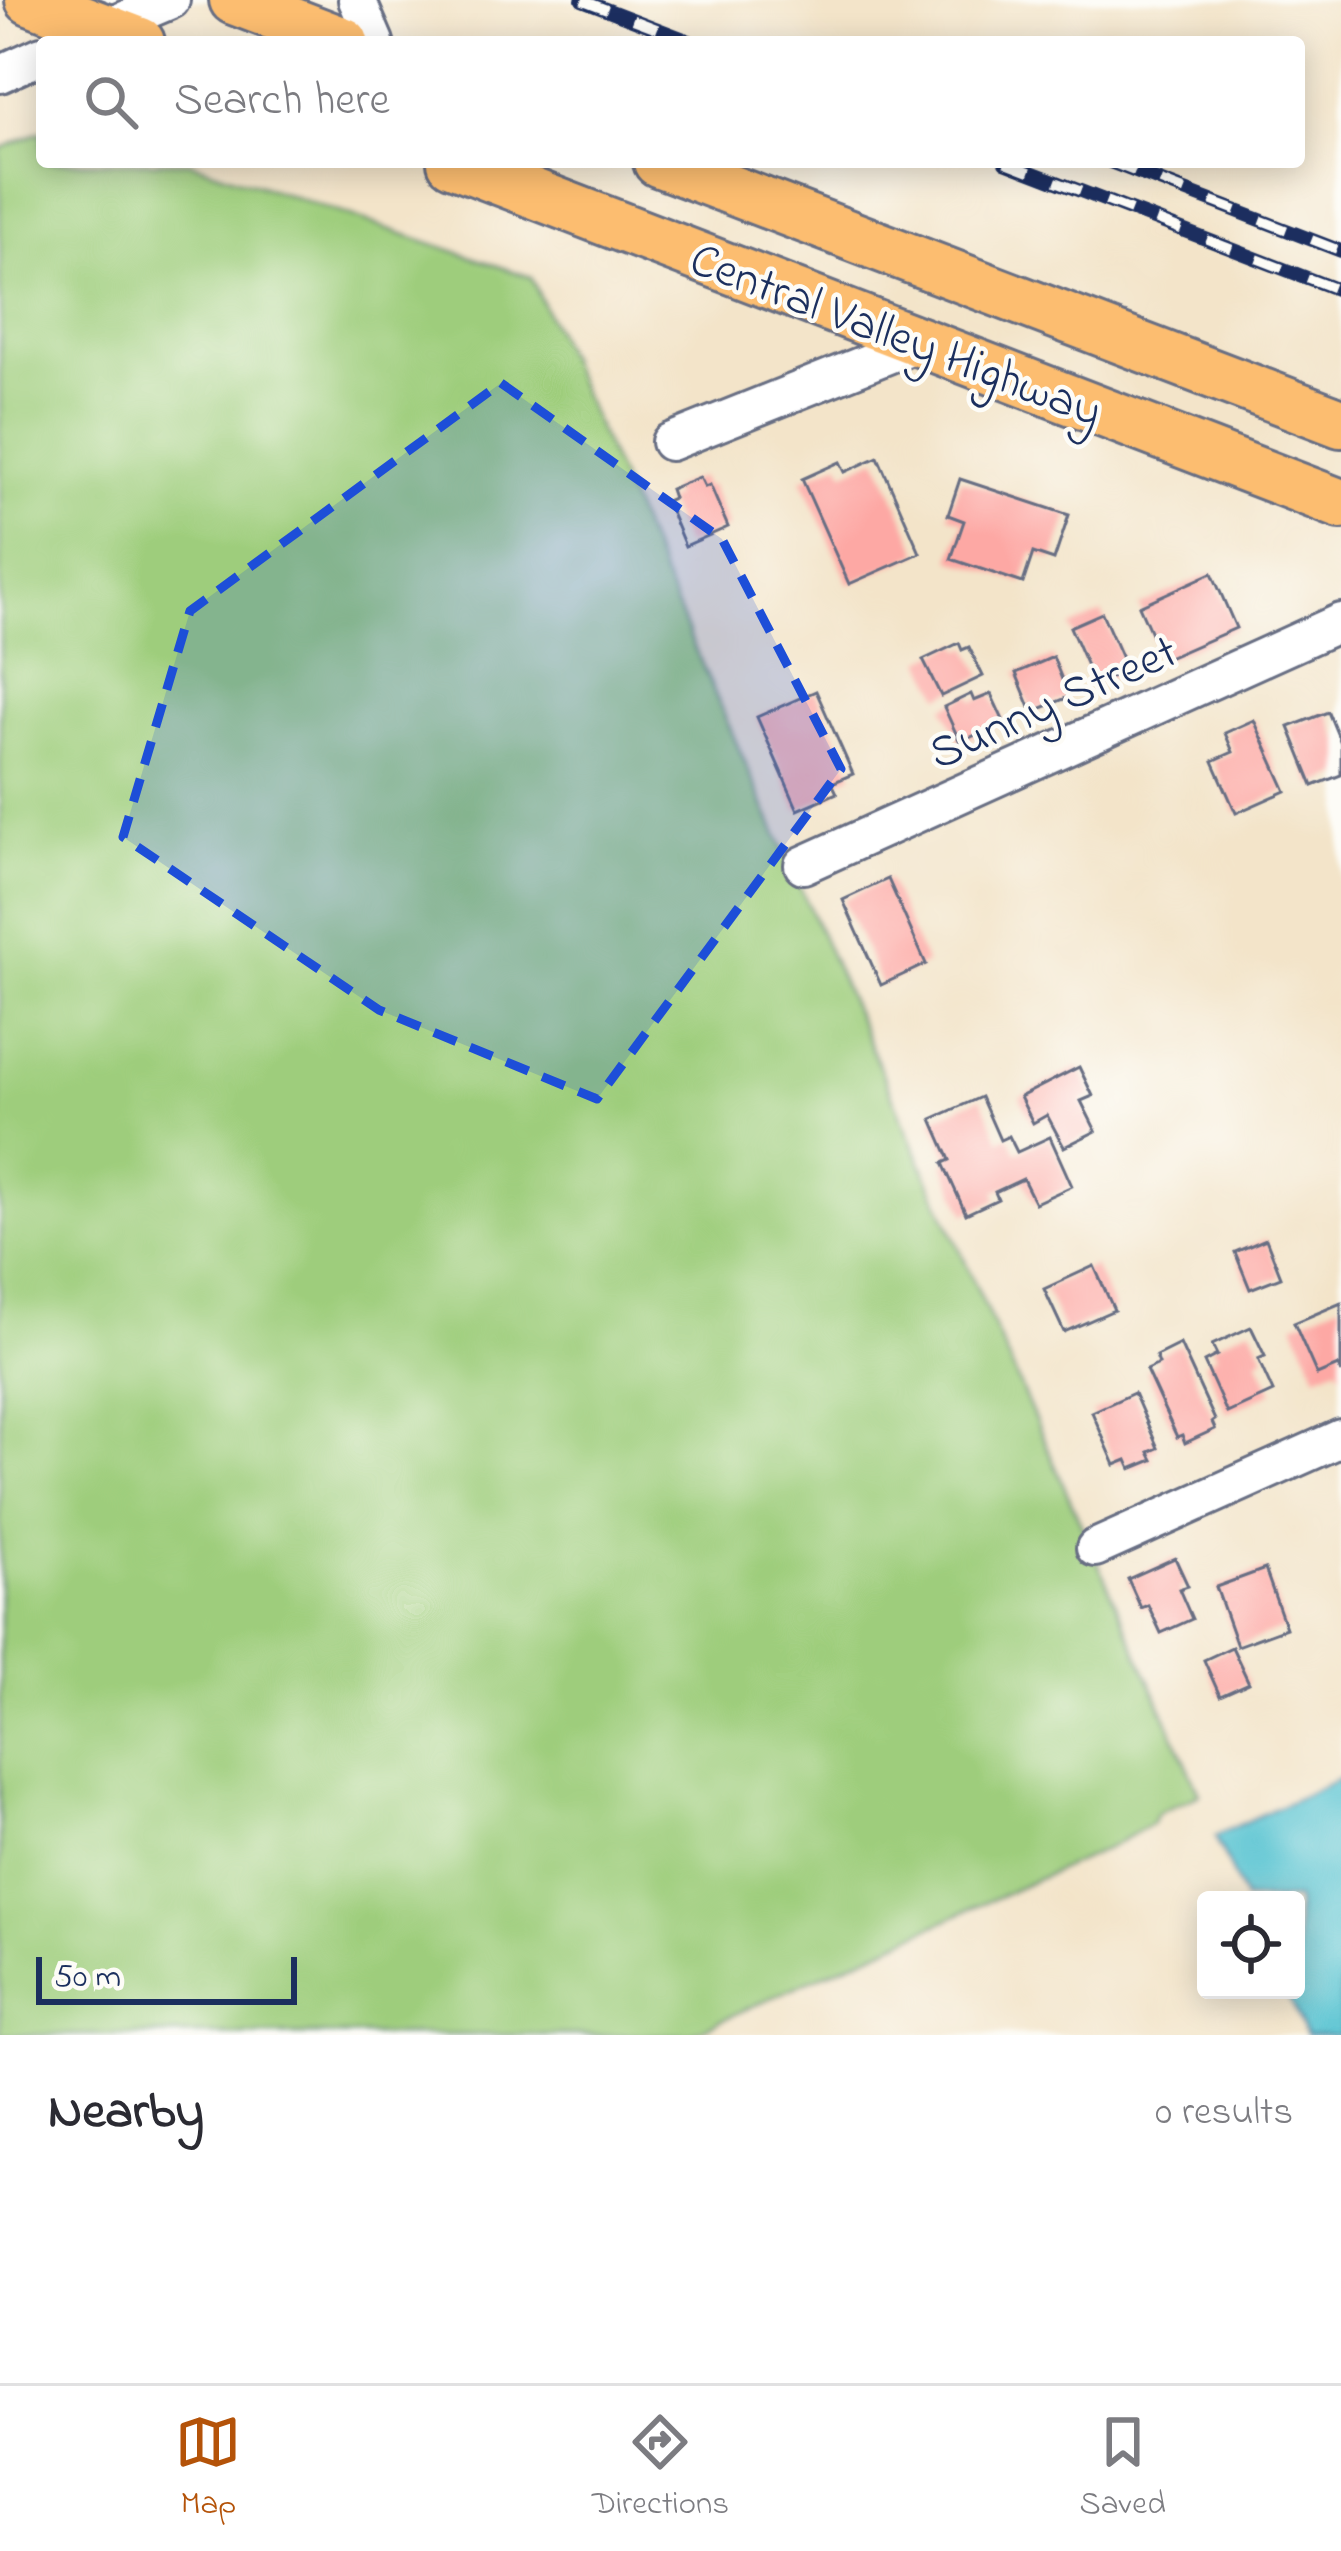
<!DOCTYPE html>
<html lang="en">
<head>
<meta charset="utf-8">
<style>
	:root { --surface:#fff; --page:#f7f7f7; --text:#2b2b33; --muted:#7c7c81; --line:#e1e1e2; --accent:#b45309 }
	body { margin:0; font-family:"Indie Flower",sans-serif; background:var(--page); color:var(--text) }
	.controls { position:absolute; right:36px; bottom:36px; display:grid; overflow:hidden; border-radius:12px; box-shadow:0 6px 30px #0003 }
	.controls button { width:108px; height:108px; display:grid; place-items:center; padding:0; border:0; border-bottom:3px solid var(--line); background:var(--surface); color:var(--text); font:60px sans-serif }
	.scale { position:absolute; left:36px; bottom:30px; width:261px; box-sizing:border-box; padding-left:12px; border:6px solid #1b2f5e; border-top:0; font-size:33px; line-height:42px; white-space:nowrap; color:#1b2f5e; -webkit-text-stroke:9px #fdfcf7; paint-order:stroke }
	.list { margin:0; padding:0; list-style:none }
	h2 { display:flex; justify-content:space-between; align-items:center; height:156px; margin:0; padding:0 48px; font-size:51px }
	h2 small { font-size:39px; font-weight:400; color:var(--muted) }
	.icon { flex:none; width:66px; height:66px; fill:none; stroke:currentColor; stroke-width:2; stroke-linecap:round; stroke-linejoin:round }
	.map { position:relative; flex:none; width:1341px; height:2035px; overflow:hidden }
	.search { position:absolute; background:var(--surface); box-shadow:0 6px 30px #0003; left:36px; right:36px; top:36px; height:132px; display:flex; align-items:center; gap:30px; box-sizing:border-box; padding:0 42px; border-radius:12px; color:var(--muted); font-size:45px }
	.sheet { height:348px; background:var(--surface) }
	nav { display:flex; justify-content:space-around; align-items:center; box-sizing:border-box; height:168px; border-top:3px solid var(--line); background:var(--surface); font-size:33px; color:var(--muted) }
	nav a { display:grid; justify-items:center; gap:6px }
	nav .on { color:var(--accent) }
	.map>svg:first-child { display:block }
</style>
</head>
<body>
<div class="map">
<svg width="1341" height="2035" viewBox="0 0 1341 2035">
	<rect width="100%" height="100%" fill="#fdfcf7"/>
	<filter id="ink" filterUnits="userSpaceOnUse"><feTurbulence type="fractalNoise" baseFrequency=".00833" numOctaves="2"/><feDisplacementMap in="SourceGraphic" scale="24" xChannelSelector="R" yChannelSelector="G"/><feConvolveMatrix kernelMatrix="1 2 1 2 8 2 1 2 1" color-interpolation-filters="sRGB"/></filter>
	<filter id="wash" filterUnits="userSpaceOnUse"><feTurbulence type="fractalNoise" baseFrequency=".004" numOctaves="4" result="noise"/><feDisplacementMap in="SourceGraphic" scale="48" xChannelSelector="R" yChannelSelector="G"/><feGaussianBlur stdDeviation="2.7" result="paint"/><feColorMatrix in="noise" values="0 0 0 0 0 0 0 0 0 0 0 0 0 0 0 0 0 1.4 0 .05"/><feComposite in="paint" operator="in"/></filter>
	<g filter="url(#wash)">
		<rect width="100%" height="100%" fill="#f3e4c9"/>
		<polygon fill="#9ecd7b" stroke="#5c7e6c" stroke-width="3" points="42,131 42,162 190,162 531,277 1200,1794 1157,1813 1152,1823 1112,1846 688,2035 0,2035 0,149"/>
		<polygon fill="#57c3d1" stroke="#397998" stroke-width="3" points="1341,1778 1341,2035 1306,2035 1285,1990 1296,1990 1296,1900 1244,1900 1215,1836"/>
		<g id="blocks">
			<g fill="#fda8a4">
				<polygon points="878,457 920,553 849,584 802,479 840,462 845,472"/>
				<polygon points="700,477 705,487 710,485 728,527 685,546 666,501 673,498 670,489"/>
				<polygon points="960,479 1069,515 1054,560 1033,553 1023,583 951,559 964,521 948,515"/>
				<polygon points="1212,573 1236,628 1163,660 1139,606"/>
				<polygon points="1102,613 1127,670 1095,684 1070,627"/>
				<polygon points="959,643 962,650 969,647 983,676 941,696 923,660"/>
				<polygon points="1053,657 1069,697 1032,712 1016,673"/>
				<polygon points="816,691 853,774 832,783 837,793 798,810 757,717"/>
				<polygon points="971,694 974,701 991,694 1004,722 960,742 944,707"/>
				<polygon points="1328,712 1341,743 1341,775 1313,786 1289,727"/>
				<polygon points="1254,720 1286,791 1236,813 1213,761 1233,752 1225,733"/>
				<polygon points="888,879 926,964 881,985 843,900"/>
				<polygon points="1079,1067 1093,1096 1081,1101 1096,1131 1064,1147 1047,1115 1033,1123 1020,1097"/>
				<polygon points="981,1097 1000,1140 1009,1136 1017,1152 1050,1137 1072,1186 1035,1203 1023,1179 995,1192 998,1199 966,1214 943,1163 950,1160 932,1119"/>
				<polygon points="1266,1239 1281,1277 1250,1289 1235,1252"/>
				<polygon points="1094,1266 1114,1310 1064,1332 1044,1289"/>
				<polygon points="1341,1303 1341,1373 1338,1366 1317,1375 1294,1323"/>
				<polygon points="1251,1327 1265,1356 1258,1359 1273,1392 1227,1413 1204,1362 1217,1355 1212,1345"/>
				<polygon points="1180,1344 1215,1420 1212,1422 1215,1429 1185,1443 1182,1435 1177,1437 1146,1370 1159,1364 1156,1356"/>
				<polygon points="1134,1393 1158,1448 1149,1452 1153,1460 1131,1469 1127,1460 1115,1465 1092,1412"/>
				<polygon points="1175,1558 1188,1586 1179,1589 1192,1619 1161,1633 1148,1605 1141,1608 1128,1579"/>
				<polygon points="1265,1569 1286,1628 1237,1646 1216,1587"/>
				<polygon points="1232,1647 1249,1683 1220,1696 1204,1660"/>
			</g>
		</g>
	</g>
	<g filter="url(#ink)">
		<use href="#blocks" fill-opacity="0" stroke="#676e83" stroke-width="3"/>
		<g fill="none" stroke-linecap="round" stroke-linejoin="round">
			<defs>
				<g id="minor">
					<polyline points="357,0 375,42"/>
					<polyline points="72,42 171,0"/>
					<polyline points="0,74 42,55"/>
					<polyline points="670,442 920,342"/>
					<polyline points="803,865 1341,622"/>
					<polyline points="1095,1548 1341,1438"/>
				</g>
				<g id="major">
					<polyline points="30,0 140,42"/>
					<polyline points="234,0 344,42"/>
					<polyline points="452,162 1341,504"/>
					<polyline points="658,162 1341,423"/>
				</g>
			</defs>
			<use href="#minor" stroke="#676e83" stroke-width="42"/>
			<use href="#major" stroke="#676e83" stroke-width="54"/>
			<use href="#minor" stroke="#fff" stroke-width="36"/>
			<use href="#major" stroke="#fcbd6f" stroke-width="48"/>
			<defs>
				<g id="rail">
					<polyline points="582,0 692,42"/>
					<polyline points="1005,162 1341,291"/>
					<polyline points="1110,162 1341,251"/>
				</g>
			</defs>
			<use href="#rail" stroke="#1b2f5e" stroke-width="14"/>
			<use href="#rail" stroke="#fdfcf7" stroke-width="9" stroke-dasharray="27" stroke-linecap="butt"/>
		</g>
	</g>
	<path fill="#1d4ed8" fill-opacity="0.2" stroke="#1d4ed8" stroke-width="9" stroke-dasharray="24 15" stroke-linejoin="round" d="M 501,383 L 722,539 L 841,769 L 597,1099 L 379,1010 L 123,837 L 190,611 Z"/>
	<g text-anchor="middle" stroke-width="9" stroke-linejoin="round" paint-order="stroke">
		<g font-size="48" fill="#1b2f5e" stroke="#fdfcf7">
			<text transform="translate(897 333) rotate(21)" y="17">Central Valley Highway</text>
			<text transform="translate(1052 700) rotate(-24)" y="17">Sunny Street</text>
		</g>
	</g>
</svg>
<div class="controls">
<button><svg class="icon" aria-label="locate" viewBox="0 0 24 24"><circle cx="12" cy="12" r="6"/><path d="M12 2v4M12 18v4M2 12h4M18 12h4"/></svg></button>
</div>
<div class="scale">50 m</div>
<div class="search"><svg class="icon" aria-label="search" viewBox="0 0 24 24"><circle cx="10" cy="10" r="6"/><path d="M15 15l6 6"/></svg>Search here</div>
</div>
<section class="sheet">
<h2>Nearby<small>0 results</small></h2>
<ul class="list">
</ul>
</section>
<nav>
<a class="on"><svg class="icon" aria-label="map" viewBox="0 0 24 24"><path d="M3 6l6-2 6 2 6-2v14l-6 2-6-2-6 2zM9 4v14M15 6v14"/></svg>Map</a>
<a><svg class="icon" aria-label="directions" viewBox="0 0 24 24"><path d="M12 3l9 9-9 9-9-9zM9 14v-3h6M13 9l2 2-2 2"/></svg>Directions</a>
<a><svg class="icon" aria-label="saved" viewBox="0 0 24 24"><path d="M7 4h10v16l-5-4-5 4z"/></svg>Saved</a>
</nav>
</body>
</html>
